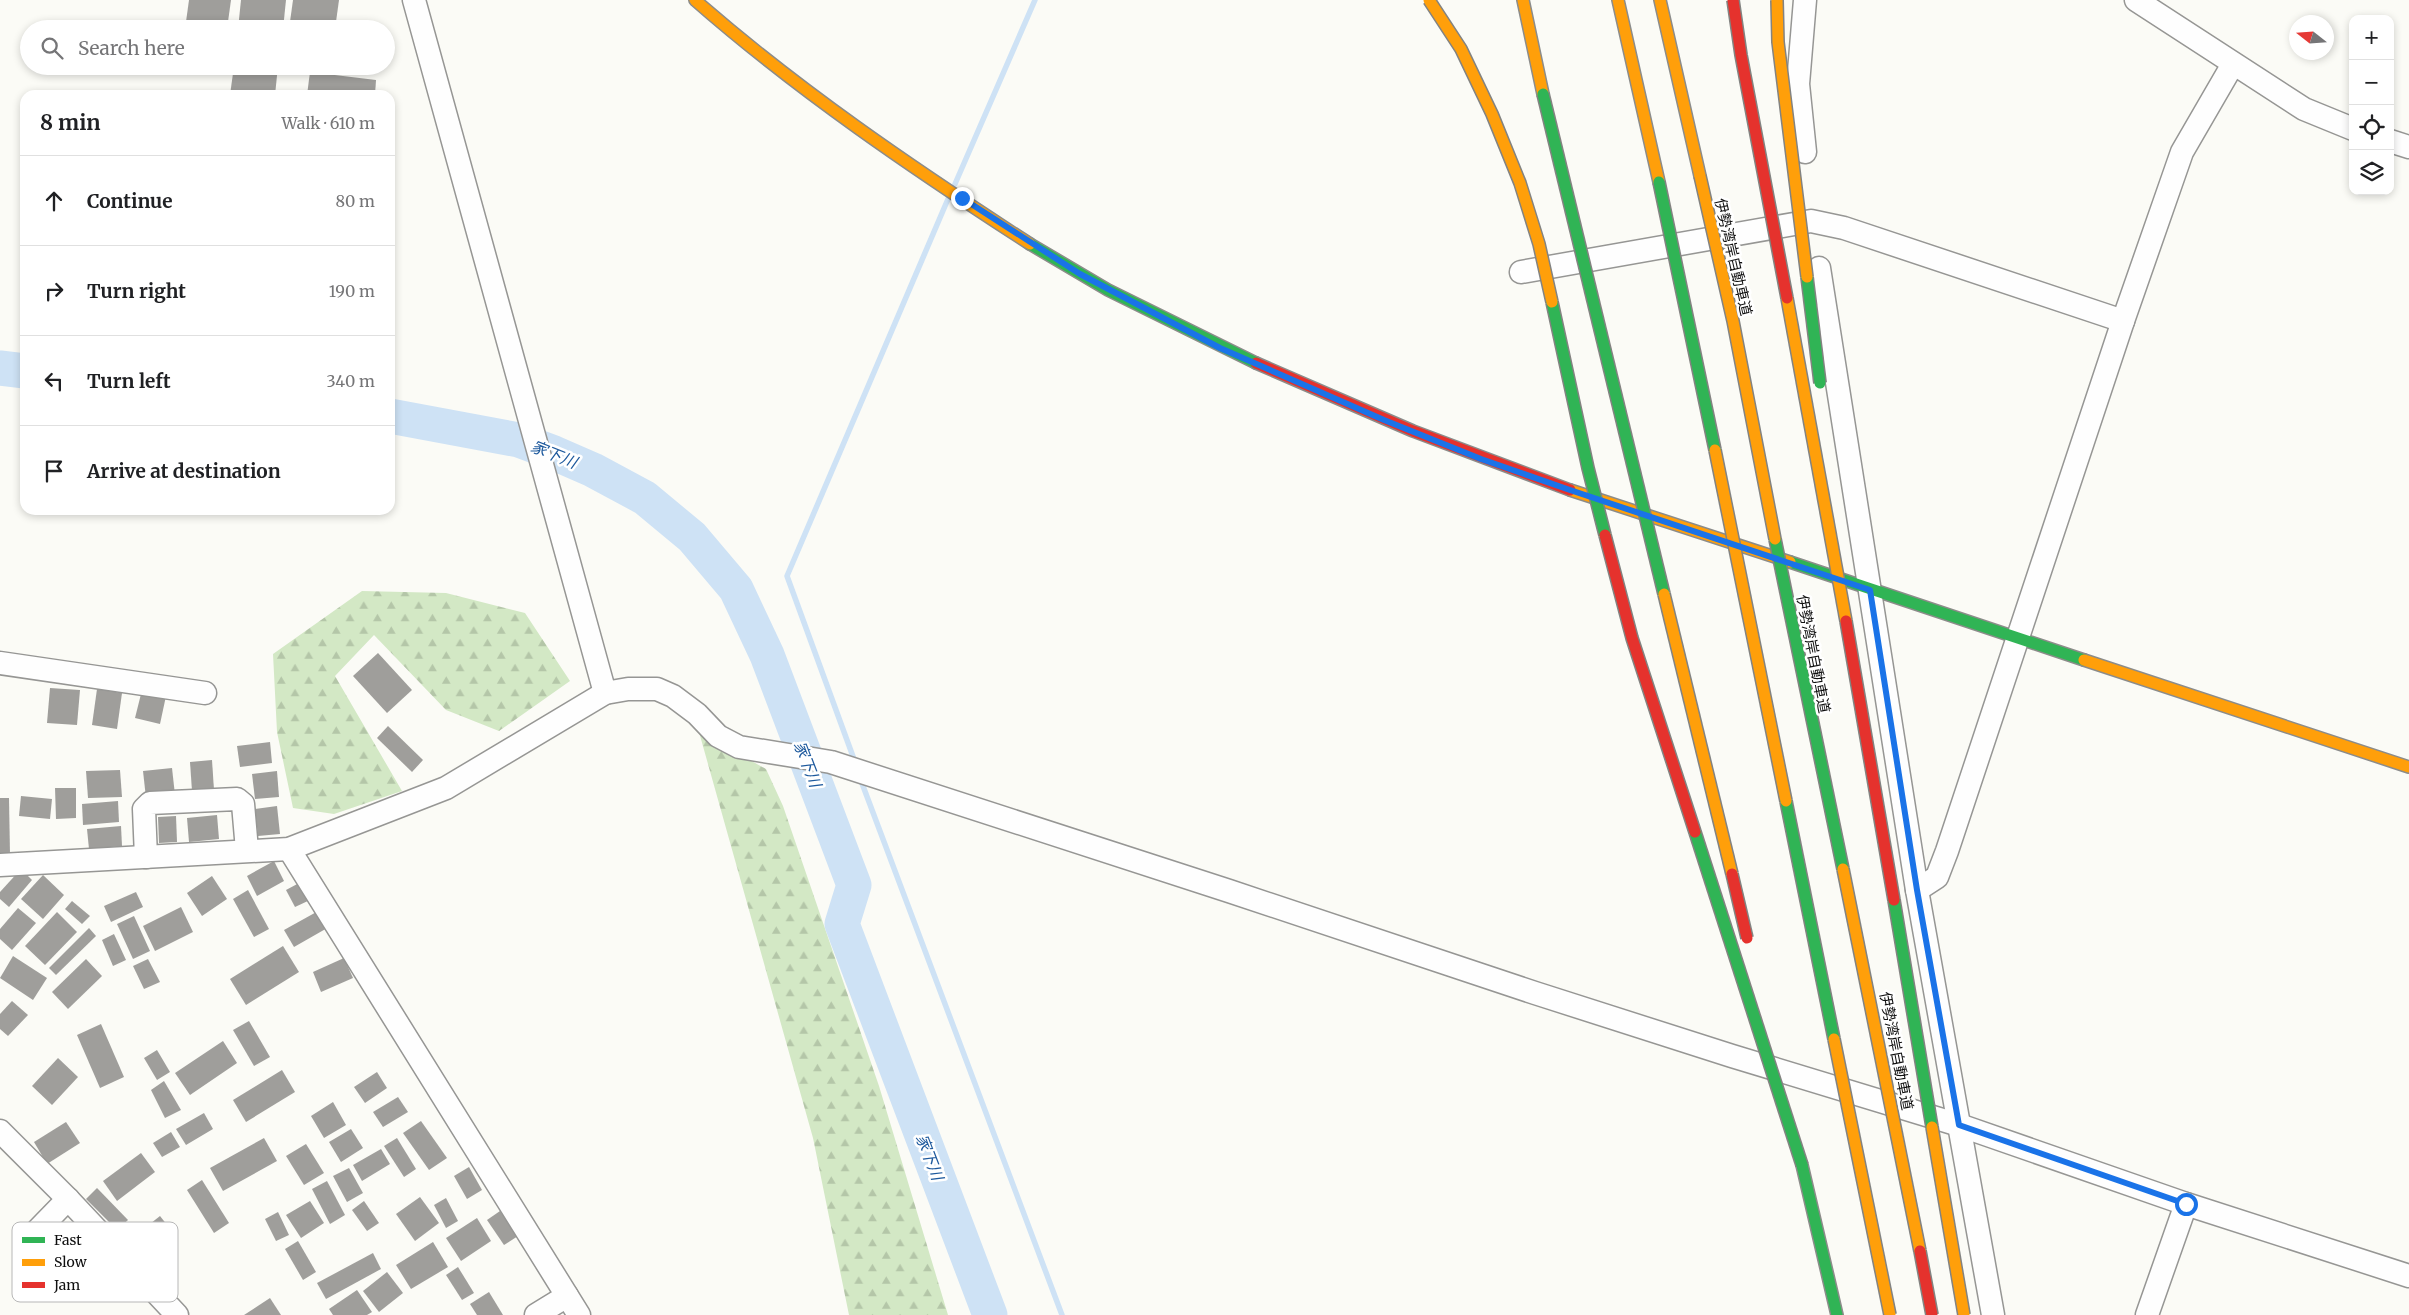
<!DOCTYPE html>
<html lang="en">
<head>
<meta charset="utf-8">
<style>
	:root { --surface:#fff; --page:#f2f2f2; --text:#202124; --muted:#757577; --line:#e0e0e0 }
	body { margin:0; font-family:Merriweather,"Noto Sans JP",serif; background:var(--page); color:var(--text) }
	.controls { position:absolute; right:15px; top:15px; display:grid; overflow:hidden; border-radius:10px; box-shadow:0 2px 8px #0003 }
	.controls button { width:45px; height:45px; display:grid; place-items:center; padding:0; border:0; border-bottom:1px solid var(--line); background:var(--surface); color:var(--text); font:25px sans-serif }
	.compass { position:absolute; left:2289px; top:15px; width:45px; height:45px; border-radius:50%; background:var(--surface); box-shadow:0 2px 8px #0003; rotate:287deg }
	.stop { position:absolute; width:15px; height:15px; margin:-11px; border:4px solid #1a73e8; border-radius:50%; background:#fff }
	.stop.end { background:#1a73e8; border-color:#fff; box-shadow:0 1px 5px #0008 }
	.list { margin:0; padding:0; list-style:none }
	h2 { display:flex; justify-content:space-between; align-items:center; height:65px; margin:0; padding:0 20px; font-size:21px }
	h2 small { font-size:16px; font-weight:400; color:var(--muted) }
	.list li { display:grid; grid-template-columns:32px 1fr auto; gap:15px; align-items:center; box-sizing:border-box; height:90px; padding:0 20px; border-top:1px solid var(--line) }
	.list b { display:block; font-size:19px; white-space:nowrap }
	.list em { font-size:16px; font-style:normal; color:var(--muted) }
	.icon { flex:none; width:28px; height:28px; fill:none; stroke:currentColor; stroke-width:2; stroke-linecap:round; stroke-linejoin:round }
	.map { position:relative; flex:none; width:2409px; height:1315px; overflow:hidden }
	.search { position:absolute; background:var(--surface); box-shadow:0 2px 8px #0003; left:20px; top:20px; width:375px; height:55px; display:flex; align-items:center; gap:12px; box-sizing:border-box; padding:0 18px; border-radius:28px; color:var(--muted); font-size:19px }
	.panel { position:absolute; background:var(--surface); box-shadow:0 2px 8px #0003; left:20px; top:90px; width:375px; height:425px; border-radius:15px }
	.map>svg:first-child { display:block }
</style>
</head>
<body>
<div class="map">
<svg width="2409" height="1315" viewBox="0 0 2409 1315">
	<defs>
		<pattern id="forest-firs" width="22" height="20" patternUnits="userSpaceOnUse" patternTransform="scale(1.25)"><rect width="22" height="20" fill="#d3e8c5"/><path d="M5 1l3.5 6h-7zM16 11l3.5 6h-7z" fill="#b4c6a8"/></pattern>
	</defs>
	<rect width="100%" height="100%" fill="#fbfbf6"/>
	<g fill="url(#forest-firs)">
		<polygon points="362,591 446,593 525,613 570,681 499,731 446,710 374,635 335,676 402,791 334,814 293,808 277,732 273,654"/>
		<polygon points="699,732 766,769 783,806 879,1086 948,1315 849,1315 813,1138"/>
	</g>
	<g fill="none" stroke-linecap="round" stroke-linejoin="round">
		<g stroke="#cee2f5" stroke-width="5.5">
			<polyline points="955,184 1035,0"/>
			<polyline points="855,762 787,576 948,199"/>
			<polyline points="860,778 1062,1315"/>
		</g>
		<g stroke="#cee2f5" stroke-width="35">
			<polyline points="0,368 25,371"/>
			<polyline points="390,416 519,440 554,453 593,470 645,498 692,537 736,589 767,655 854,885 842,924 990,1315"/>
		</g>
	</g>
	<g fill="#9f9e9b">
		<polygon points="189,0 231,0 227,29 185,29"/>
		<polygon points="241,0 286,0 283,29 238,29"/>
		<polygon points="293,0 339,0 335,29 289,29"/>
		<polygon points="234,66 278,66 275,95 230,95"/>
		<polygon points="310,72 376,80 375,95 307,95"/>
		<polygon points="378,653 412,690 387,713 353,676"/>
		<polygon points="50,688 80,690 77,725 47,723"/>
		<polygon points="97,689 122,693 117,729 92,725"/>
		<polygon points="142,690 166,696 160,724 135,718"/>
		<polygon points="388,726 423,760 412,772 377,738"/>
		<polygon points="270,742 272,763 240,767 237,746"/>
		<polygon points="212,760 214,790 192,791 190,762"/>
		<polygon points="172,768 175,795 146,798 143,771"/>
		<polygon points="120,770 122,797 88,798 86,771"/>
		<polygon points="277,771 279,797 255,799 252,774"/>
		<polygon points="55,788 76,788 76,818 56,819"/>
		<polygon points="21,796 52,799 50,819 19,816"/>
		<polygon points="0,798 9,798 10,855 0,855"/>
		<polygon points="118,801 119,822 83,825 82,804"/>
		<polygon points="277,806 280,834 258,836 255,809"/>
		<polygon points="217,815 219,839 189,842 187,818"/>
		<polygon points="176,816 177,842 159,843 158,817"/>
		<polygon points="121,826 122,846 89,849 87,829"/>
		<polygon points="274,861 284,881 257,896 247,876"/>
		<polygon points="21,869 32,880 9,907 0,899 0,892"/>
		<polygon points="43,875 64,895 43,919 21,899"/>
		<polygon points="212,876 227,899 202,916 187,893"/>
		<polygon points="301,882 310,900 295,907 286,890"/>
		<polygon points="248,890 269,929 254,937 233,899"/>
		<polygon points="136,892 143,907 111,922 104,906"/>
		<polygon points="72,901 90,916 82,924 65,909"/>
		<polygon points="181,907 193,932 155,951 143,926"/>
		<polygon points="18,908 36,923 12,950 0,939 0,929"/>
		<polygon points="320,910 329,927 294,947 284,930"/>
		<polygon points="57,912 77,932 45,965 25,946"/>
		<polygon points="134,916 150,951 133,959 117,924"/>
		<polygon points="89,928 96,936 56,975 49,968"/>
		<polygon points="114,934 126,960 113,966 102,940"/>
		<polygon points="283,946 299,972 246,1005 230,979"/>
		<polygon points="13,956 47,978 33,1000 0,978"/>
		<polygon points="344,958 353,978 321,992 313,972"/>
		<polygon points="86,959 102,976 68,1009 52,992"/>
		<polygon points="148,959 160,982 144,989 133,966"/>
		<polygon points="12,1001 28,1015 8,1036 0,1029 0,1014"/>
		<polygon points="249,1021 270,1057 254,1066 233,1030"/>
		<polygon points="101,1024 124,1077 100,1088 77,1035"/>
		<polygon points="223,1041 237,1063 190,1095 175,1073"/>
		<polygon points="157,1050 170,1072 157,1080 144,1058"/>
		<polygon points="58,1058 78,1077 52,1105 32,1086"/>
		<polygon points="282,1070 295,1092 246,1122 233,1100"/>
		<polygon points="377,1072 387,1088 365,1103 354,1087"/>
		<polygon points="164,1081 181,1110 165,1118 151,1090"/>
		<polygon points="398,1097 408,1112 383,1127 373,1112"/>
		<polygon points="333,1102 346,1125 324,1138 311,1116"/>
		<polygon points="204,1113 213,1129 186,1145 176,1129"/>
		<polygon points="421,1121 447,1158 429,1170 403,1133"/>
		<polygon points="66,1122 80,1143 47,1164 34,1142"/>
		<polygon points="351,1129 363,1148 341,1162 329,1142"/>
		<polygon points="171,1132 180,1147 162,1157 153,1143"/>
		<polygon points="264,1138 277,1161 223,1191 210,1168"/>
		<polygon points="397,1138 416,1169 404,1177 384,1146"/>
		<polygon points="306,1144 324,1173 304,1185 286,1156"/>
		<polygon points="381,1149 390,1164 362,1181 353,1165"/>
		<polygon points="141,1153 155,1172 117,1201 103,1181"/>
		<polygon points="469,1167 482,1190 467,1199 454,1176"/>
		<polygon points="349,1168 363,1193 347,1202 333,1176"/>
		<polygon points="202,1180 229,1223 214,1233 187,1190"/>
		<polygon points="327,1181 345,1215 330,1224 312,1189"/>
		<polygon points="97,1188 128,1220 117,1230 86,1199"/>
		<polygon points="420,1197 439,1223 415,1241 396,1214"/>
		<polygon points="446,1198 458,1221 446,1228 434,1205"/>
		<polygon points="310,1201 324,1223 301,1238 286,1215"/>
		<polygon points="364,1201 379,1223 367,1231 352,1210"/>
		<polygon points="500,1211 518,1236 504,1245 487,1220"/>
		<polygon points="278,1212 289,1235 276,1241 265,1219"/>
		<polygon points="160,1216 175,1235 146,1258 131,1239"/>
		<polygon points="477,1218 491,1241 461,1261 446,1238"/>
		<polygon points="298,1241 316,1272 303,1280 285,1249"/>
		<polygon points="433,1242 448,1267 411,1289 396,1265"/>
		<polygon points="373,1253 381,1269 326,1299 317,1283"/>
		<polygon points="458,1267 474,1293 462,1300 446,1275"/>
		<polygon points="387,1272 403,1293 379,1312 363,1291"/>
		<polygon points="357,1290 372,1312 367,1315 333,1315 329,1309"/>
		<polygon points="489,1292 503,1315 477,1315 470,1304"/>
		<polygon points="270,1298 281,1315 244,1315"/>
	</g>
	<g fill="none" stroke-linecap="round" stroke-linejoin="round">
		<defs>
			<g id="street">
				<polyline points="414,0 605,693"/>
				<polyline points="2136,0 2304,109 2353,129"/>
				<polyline points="2390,141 2409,147"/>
				<polyline points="1805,152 1798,84 1805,0"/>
				<polyline points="1819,268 1917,890 1993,1315"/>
				<polyline points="1521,272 1811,221 1844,228 2123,321"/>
				<polyline points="0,663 205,693"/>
				<polyline points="289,849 579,1315"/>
				<polyline points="146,857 144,809 150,803 237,799 243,804 247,850"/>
				<polyline points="0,865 289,849 446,788 605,693 628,689 657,689 673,696 697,714 718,736 739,747 831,762 1229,891 1535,993 1732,1056 1959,1125 2186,1204 2409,1276"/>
				<polyline points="1917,890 1937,877 1947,851 2123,321 2182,152 2233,64"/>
				<polyline points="0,1131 68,1199 177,1315"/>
				<polyline points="31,1237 68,1199"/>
				<polyline points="536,1315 567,1296"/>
				<polyline points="2147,1315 2186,1204"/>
			</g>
			<g id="fast">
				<polyline points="1030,244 1108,290 1256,363"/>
				<polyline points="1790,562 2084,660"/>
				<polyline points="1802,1165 1837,1315"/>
			</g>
			<g id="slow">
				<path d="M 695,0 C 799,91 914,169 1030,244"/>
				<polyline points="1523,0 1543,94"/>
				<polyline points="1618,0 1659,182"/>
				<polyline points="1660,0 1700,176"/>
				<polyline points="1570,490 1790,562"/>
				<polyline points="2084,660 2409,767"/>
			</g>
			<polyline id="jam" points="1256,363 1413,431 1570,490"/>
		</defs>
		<use href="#street" stroke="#969694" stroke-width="25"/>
		<use href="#fast" stroke="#8c8c8a" stroke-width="14"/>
		<use href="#slow" stroke="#8c8c8a" stroke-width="14"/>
		<use href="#jam" stroke="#8c8c8a" stroke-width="14"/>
		<use href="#street" stroke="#fefefe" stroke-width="22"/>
		<use href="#fast" stroke="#30b455" stroke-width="11"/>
		<use href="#slow" stroke="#ff9f0a" stroke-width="11"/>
		<use href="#jam" stroke="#e5322d" stroke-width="11"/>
		<defs>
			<g id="fast-bridge">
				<polyline points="1543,94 1664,594"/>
				<polyline points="1659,182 1715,450"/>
				<polyline points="1807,277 1820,383"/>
				<polyline points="1552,302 1588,468 1605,535"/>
				<polyline points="1775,539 1843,869"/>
				<polyline points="1786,801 1834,1039"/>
				<polyline points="1695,832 1802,1165"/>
				<polyline points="1894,900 1932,1127"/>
			</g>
			<g id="slow-bridge">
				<polyline points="1429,0 1461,49 1492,114 1520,183 1539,244 1552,302"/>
				<polyline points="1777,0 1778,42 1807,277"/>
				<polyline points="1700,176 1733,321 1775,539"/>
				<polyline points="1787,298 1846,621"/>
				<polyline points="1715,450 1786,801"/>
				<polyline points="1664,594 1732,874"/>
				<polyline points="1843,869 1920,1251"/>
				<polyline points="1834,1039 1890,1315"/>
				<polyline points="1932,1127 1964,1315"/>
			</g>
			<g id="jam-bridge">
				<polyline points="1733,0 1741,55 1787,298"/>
				<polyline points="1605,535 1632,638 1695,832"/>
				<polyline points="1846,621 1894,900"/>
				<polyline points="1732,874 1747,938"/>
				<polyline points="1920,1251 1932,1315"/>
			</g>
		</defs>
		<use href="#fast-bridge" stroke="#838381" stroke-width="14" stroke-linecap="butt"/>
		<use href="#slow-bridge" stroke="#838381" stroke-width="14" stroke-linecap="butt"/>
		<use href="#jam-bridge" stroke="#838381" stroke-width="14" stroke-linecap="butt"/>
		<use href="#fast-bridge" stroke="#30b455" stroke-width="11"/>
		<use href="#slow-bridge" stroke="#ff9f0a" stroke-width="11"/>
		<use href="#jam-bridge" stroke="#e5322d" stroke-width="11"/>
	</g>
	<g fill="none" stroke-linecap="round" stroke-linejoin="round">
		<polyline stroke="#1a73e8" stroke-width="6" points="962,198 1080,274 1220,348 1384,420 1481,459 1570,490 1870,590 1917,890 1959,1125 2186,1204"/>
	</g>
	<g text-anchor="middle" stroke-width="5" stroke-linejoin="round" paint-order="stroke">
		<g font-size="15" fill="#101010" stroke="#fff">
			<text transform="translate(1733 257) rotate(77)" y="5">伊勢湾岸自動車道</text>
			<text transform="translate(1813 654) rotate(79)" y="5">伊勢湾岸自動車道</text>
			<text transform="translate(1896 1051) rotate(79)" y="5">伊勢湾岸自動車道</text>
		</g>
		<g font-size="16" font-style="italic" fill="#1d599d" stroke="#fff">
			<text transform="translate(554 454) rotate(22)" y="6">家下川</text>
			<text transform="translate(808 764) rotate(69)" y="6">家下川</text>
			<text transform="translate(930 1157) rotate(69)" y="6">家下川</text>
		</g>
	</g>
	<rect x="12" y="1222" width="166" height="80" rx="8" fill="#fff" stroke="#b7b7b7" stroke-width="1"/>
	<rect x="22" y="1237" width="23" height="6" fill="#30b455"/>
	<rect x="22" y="1259" width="23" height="7" fill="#ff9f0a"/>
	<rect x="22" y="1282" width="23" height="6" fill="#e5322d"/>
	<g font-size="14" fill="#101010">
		<text x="54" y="1245">Fast</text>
		<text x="54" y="1267">Slow</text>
		<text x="54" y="1290">Jam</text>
	</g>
</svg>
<div class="controls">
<button>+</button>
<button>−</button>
<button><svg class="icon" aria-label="locate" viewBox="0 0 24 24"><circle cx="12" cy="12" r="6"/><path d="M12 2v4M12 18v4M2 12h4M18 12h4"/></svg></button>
<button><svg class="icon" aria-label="layers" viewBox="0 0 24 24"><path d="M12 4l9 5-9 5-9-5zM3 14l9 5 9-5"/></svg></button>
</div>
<svg class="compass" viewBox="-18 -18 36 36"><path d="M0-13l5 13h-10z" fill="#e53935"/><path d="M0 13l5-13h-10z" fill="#757577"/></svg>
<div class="stop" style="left:2186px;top:1204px"></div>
<div class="stop end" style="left:962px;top:198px"></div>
<div class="search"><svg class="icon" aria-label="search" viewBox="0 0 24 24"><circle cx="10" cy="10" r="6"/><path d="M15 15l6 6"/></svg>Search here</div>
<section class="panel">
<h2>8 min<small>Walk · 610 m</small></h2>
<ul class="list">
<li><svg class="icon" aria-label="ahead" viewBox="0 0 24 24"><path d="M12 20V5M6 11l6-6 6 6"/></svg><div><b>Continue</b></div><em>80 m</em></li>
<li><svg class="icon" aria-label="right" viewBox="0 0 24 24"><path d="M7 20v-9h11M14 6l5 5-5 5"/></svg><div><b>Turn right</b></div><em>190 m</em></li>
<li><svg class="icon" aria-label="left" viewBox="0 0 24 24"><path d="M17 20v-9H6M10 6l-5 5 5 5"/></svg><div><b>Turn left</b></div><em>340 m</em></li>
<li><svg class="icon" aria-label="arrive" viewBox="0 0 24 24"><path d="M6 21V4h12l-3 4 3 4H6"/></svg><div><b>Arrive at destination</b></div></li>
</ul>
</section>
</div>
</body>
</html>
